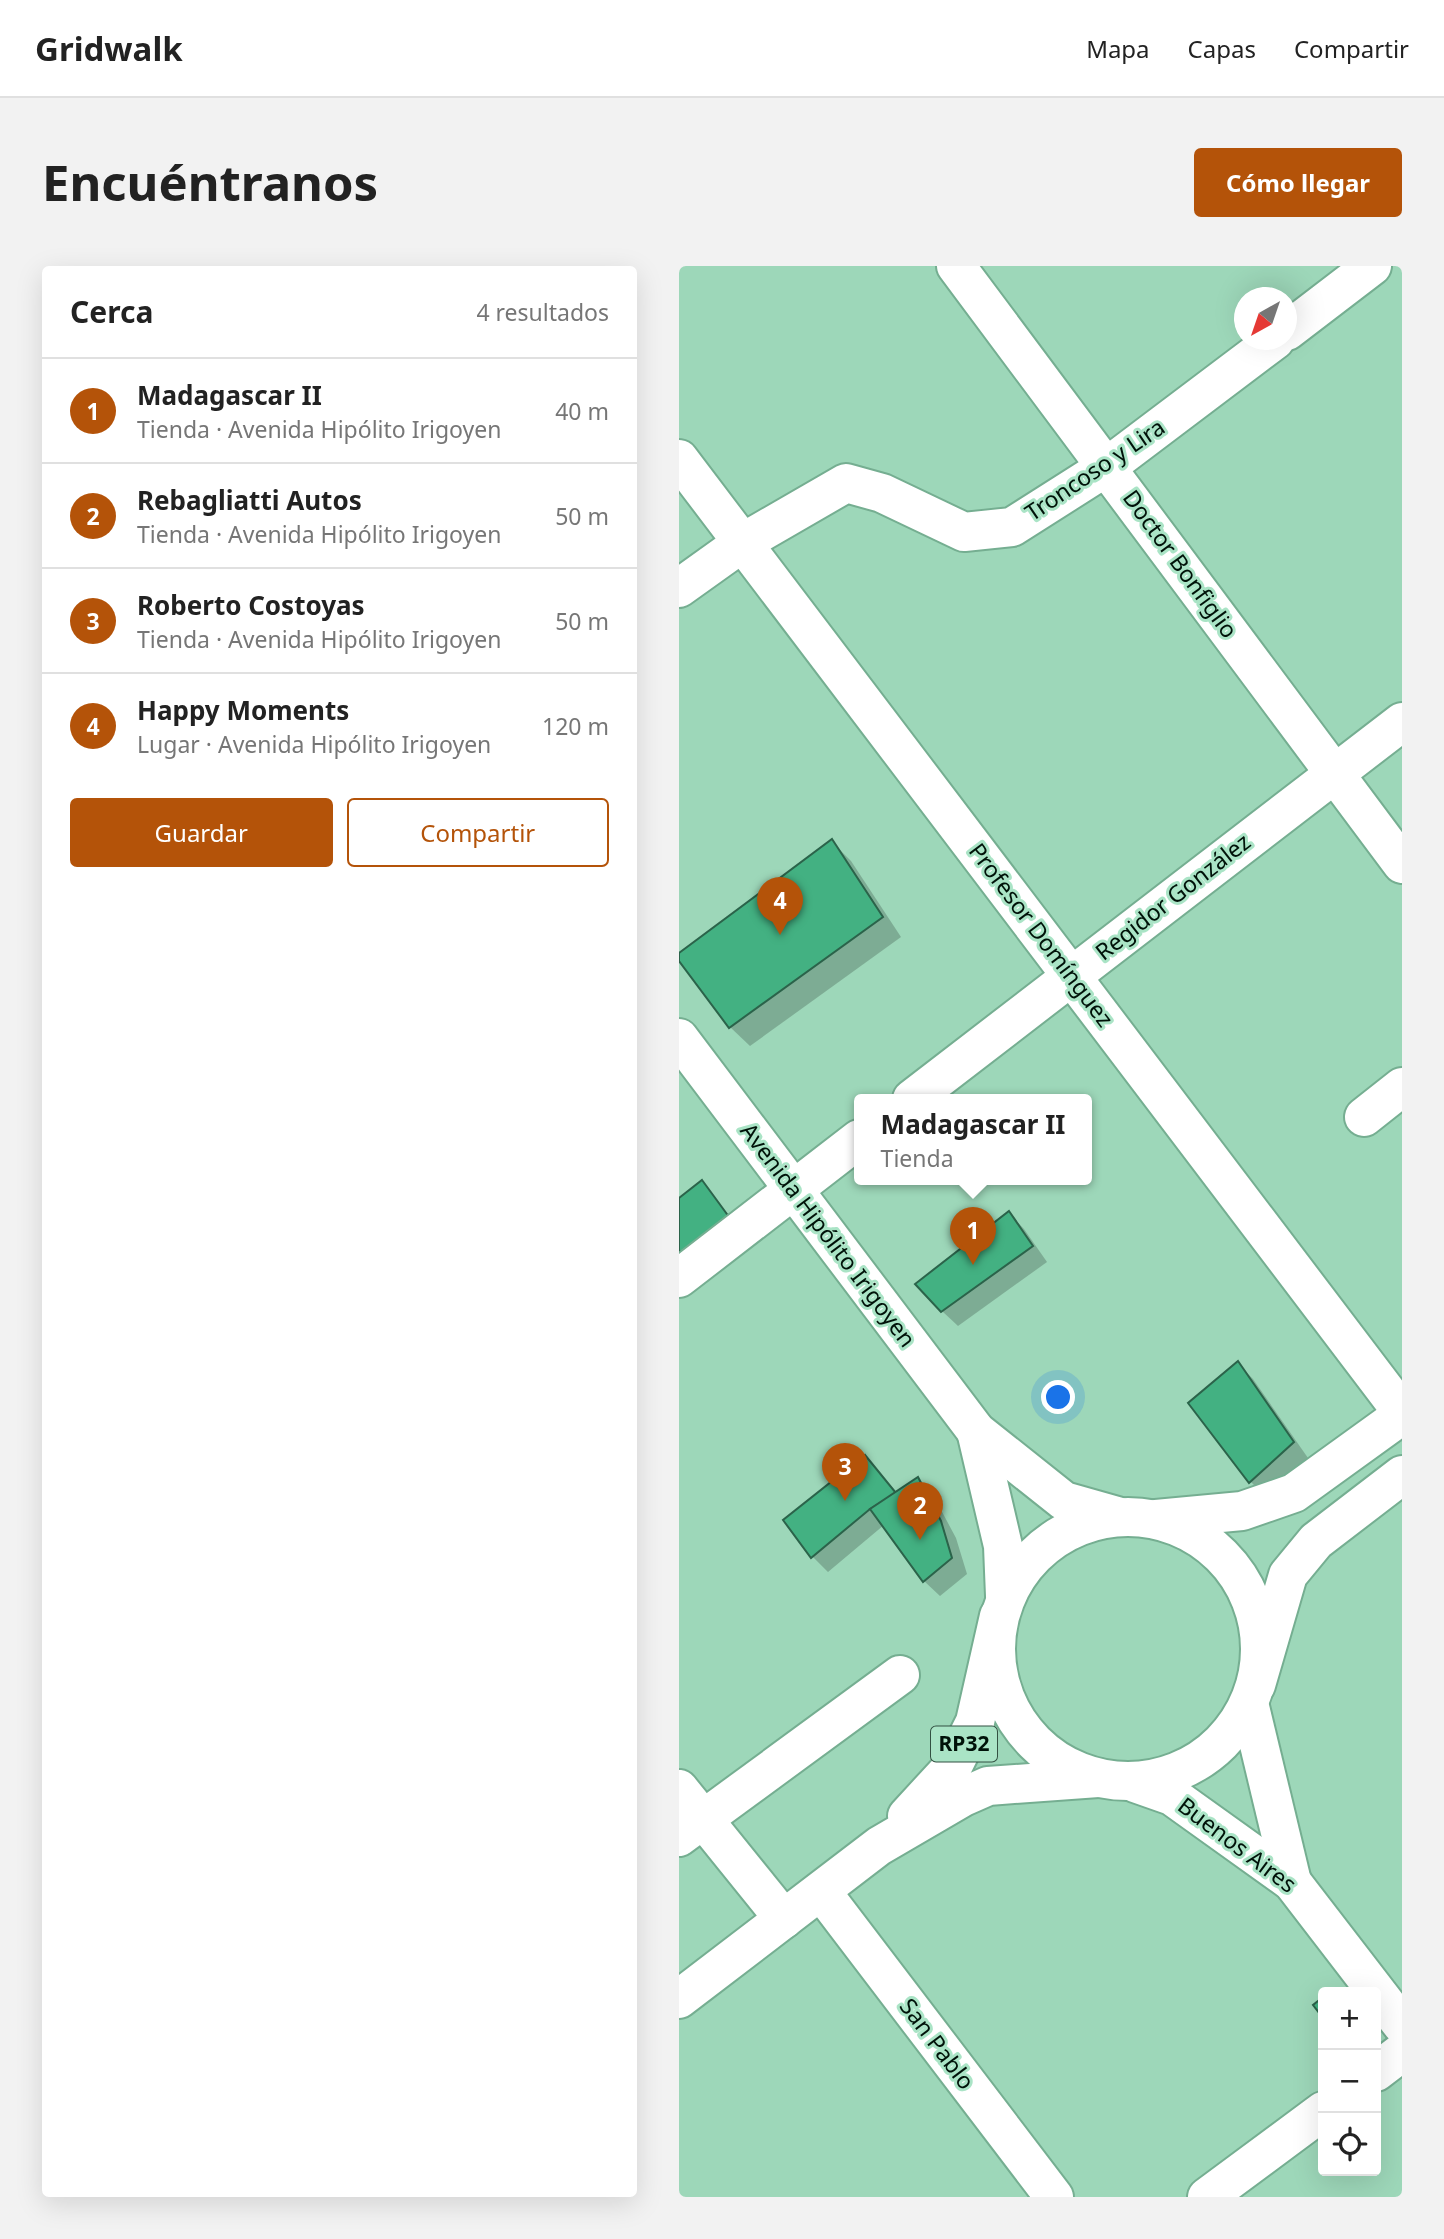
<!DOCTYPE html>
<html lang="es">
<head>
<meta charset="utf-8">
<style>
	:root { --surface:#fff; --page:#f2f2f2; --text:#222; --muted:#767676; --line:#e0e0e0; --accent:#b45309 }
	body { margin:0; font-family:"Noto Sans",sans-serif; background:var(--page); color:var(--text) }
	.controls { position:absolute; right:21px; bottom:21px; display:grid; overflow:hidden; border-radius:7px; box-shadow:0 7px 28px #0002 }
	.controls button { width:63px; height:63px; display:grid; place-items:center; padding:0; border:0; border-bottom:2px solid var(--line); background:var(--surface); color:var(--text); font:35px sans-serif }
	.compass { position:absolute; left:555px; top:21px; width:63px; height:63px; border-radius:50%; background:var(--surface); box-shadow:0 7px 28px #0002; rotate:220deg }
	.you { position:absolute; left:380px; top:1132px; width:24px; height:24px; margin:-18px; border:5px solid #fff; border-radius:50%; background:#1a73e8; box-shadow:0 0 0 10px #1a73e833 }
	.badge { display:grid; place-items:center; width:46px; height:46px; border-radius:50%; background:var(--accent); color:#fff; font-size:23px; font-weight:700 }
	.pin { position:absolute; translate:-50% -58px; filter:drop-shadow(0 2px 4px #0008) }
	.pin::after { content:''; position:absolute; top:37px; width:24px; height:21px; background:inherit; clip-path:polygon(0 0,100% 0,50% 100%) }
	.popup { position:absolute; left:175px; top:828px; width:238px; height:91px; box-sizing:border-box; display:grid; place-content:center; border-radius:7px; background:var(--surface); filter:drop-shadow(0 2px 5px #0005); font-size:23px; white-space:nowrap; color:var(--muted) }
	.popup b { font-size:26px; color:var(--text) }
	.popup::after { content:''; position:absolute; left:50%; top:100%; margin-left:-14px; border:14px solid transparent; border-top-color:var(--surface) }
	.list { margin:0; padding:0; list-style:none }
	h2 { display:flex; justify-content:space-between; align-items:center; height:91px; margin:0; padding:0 28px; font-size:30px }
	h2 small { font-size:23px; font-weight:400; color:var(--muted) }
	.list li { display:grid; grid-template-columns:46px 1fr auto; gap:21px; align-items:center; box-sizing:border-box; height:105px; padding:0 28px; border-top:2px solid var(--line) }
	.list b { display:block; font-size:26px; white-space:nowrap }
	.list p { margin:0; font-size:23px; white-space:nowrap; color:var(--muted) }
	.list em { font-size:23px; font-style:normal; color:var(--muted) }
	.actions { display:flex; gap:14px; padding:21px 28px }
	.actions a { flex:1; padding:16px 0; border:2px solid var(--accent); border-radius:7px; text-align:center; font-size:24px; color:var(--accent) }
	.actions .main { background:var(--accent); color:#fff }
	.icon { flex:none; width:38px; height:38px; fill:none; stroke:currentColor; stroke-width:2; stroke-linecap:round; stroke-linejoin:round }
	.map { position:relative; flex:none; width:723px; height:1931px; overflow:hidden; border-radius:7px }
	header { display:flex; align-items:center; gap:42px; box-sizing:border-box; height:98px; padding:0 35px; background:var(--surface); border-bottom:2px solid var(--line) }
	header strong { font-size:33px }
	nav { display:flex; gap:38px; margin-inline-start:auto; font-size:24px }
	.intro { display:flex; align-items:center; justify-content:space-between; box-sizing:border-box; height:168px; padding:0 42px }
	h1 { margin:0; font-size:49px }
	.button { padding:18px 32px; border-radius:7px; background:var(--accent); color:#fff; font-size:24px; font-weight:700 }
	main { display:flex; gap:42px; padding:0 42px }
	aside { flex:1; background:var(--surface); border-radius:7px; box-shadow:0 7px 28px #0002 }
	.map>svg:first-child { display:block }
</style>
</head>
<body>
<header>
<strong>Gridwalk</strong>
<nav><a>Mapa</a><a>Capas</a><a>Compartir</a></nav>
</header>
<div class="intro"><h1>Encuéntranos</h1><a class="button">Cómo llegar</a></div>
<main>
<aside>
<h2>Cerca<small>4 resultados</small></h2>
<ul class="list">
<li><span class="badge">1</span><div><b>Madagascar II</b><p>Tienda · Avenida Hipólito Irigoyen</p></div><em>40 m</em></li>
<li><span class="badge">2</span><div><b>Rebagliatti Autos</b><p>Tienda · Avenida Hipólito Irigoyen</p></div><em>50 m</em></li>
<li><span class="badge">3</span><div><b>Roberto Costoyas</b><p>Tienda · Avenida Hipólito Irigoyen</p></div><em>50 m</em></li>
<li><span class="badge">4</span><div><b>Happy Moments</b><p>Lugar · Avenida Hipólito Irigoyen</p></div><em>120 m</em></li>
</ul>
<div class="actions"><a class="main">Guardar</a><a>Compartir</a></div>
</aside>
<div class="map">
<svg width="723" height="1931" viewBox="0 0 723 1931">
	<rect width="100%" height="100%" fill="#9dd7b9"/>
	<g fill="#0003">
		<polygon points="152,575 172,595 222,671 71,780 51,761 0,689"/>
		<polygon points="330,947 345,963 368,996 279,1060 263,1045"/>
		<polygon points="559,1098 574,1113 629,1192 587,1231 571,1215"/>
		<polygon points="186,1191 219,1228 239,1213 254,1229 277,1272 288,1308 261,1330 245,1315 205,1259 149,1306 134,1291 106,1254"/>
		<polygon points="661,1721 666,1726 654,1726"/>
	</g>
	<g fill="#43b182" stroke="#2b634a" stroke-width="2">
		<polygon points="153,573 204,651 50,762 0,695 0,687"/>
		<polygon points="23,914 53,955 4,990 0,984 0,932"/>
		<polygon points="330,945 354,980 262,1046 236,1018"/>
		<polygon points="559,1095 615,1176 570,1217 509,1137"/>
		<polygon points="186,1189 217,1227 191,1243 132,1292 104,1254"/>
		<polygon points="239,1211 262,1255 273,1292 244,1316 191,1243"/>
		<polygon points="644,1731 644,1752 634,1739"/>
	</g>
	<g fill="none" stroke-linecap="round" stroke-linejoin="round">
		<defs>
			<g id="minor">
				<polyline points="277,0 723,598"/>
				<polyline points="608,65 693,0"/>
				<polyline points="0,193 723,1146"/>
				<polyline points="0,322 63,277 167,217 203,227 285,266 333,261 429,200 596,74"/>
				<polyline points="0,772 297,1165 385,1235 438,1250"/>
				<polyline points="233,833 723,456"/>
				<polyline points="685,851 723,821"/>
				<polyline points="0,1012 180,873"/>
				<polyline points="297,1165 324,1280 326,1330"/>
				<circle cx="449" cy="1383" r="132"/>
				<polyline points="571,1441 613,1616"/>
				<polyline points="456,1517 493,1530 613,1616 723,1759"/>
				<polyline points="0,1523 105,1653"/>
				<polyline points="0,1571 221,1409"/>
				<polyline points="142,1625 375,1931"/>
				<polyline points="697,1806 723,1786"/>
				<polyline points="528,1931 644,1845"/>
			</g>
			<g id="major">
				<polyline points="477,1253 563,1245 615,1227 723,1149"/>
				<polyline points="577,1419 609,1309 637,1275 723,1209"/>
				<polyline points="228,1550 274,1500 296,1456 320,1350"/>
				<polyline points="0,1733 200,1580 284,1531 309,1520 419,1512"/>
			</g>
		</defs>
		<use href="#minor" stroke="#75ae91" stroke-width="42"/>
		<use href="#major" stroke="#75ae91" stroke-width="42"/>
		<use href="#minor" stroke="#fff" stroke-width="38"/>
		<use href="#major" stroke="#fff" stroke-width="38"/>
	</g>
	<g text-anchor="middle" stroke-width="6" stroke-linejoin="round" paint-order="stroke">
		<rect fill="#aae4c6" stroke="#335142" stroke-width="2" x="252" y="1460.5" width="66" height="35" rx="5"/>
		<g font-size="21" font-weight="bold" fill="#001209">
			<text x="285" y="1485">RP32</text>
		</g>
		<g font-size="23" fill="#001209" stroke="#aae4c6">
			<text transform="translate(416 204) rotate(-34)" y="8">Troncoso y Lira</text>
			<text transform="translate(501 298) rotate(54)" y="8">Doctor Bonfiglio</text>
			<text transform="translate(494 631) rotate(-38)" y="8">Regidor González</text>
			<text transform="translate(362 669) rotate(53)" y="8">Profesor Domínguez</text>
			<text transform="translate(149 969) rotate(53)" y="8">Avenida Hipólito Irigoyen</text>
			<text transform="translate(558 1579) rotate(37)" y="8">Buenos Aires</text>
			<text transform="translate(258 1778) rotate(53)" y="8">San Pablo</text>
		</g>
	</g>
</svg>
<div class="controls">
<button>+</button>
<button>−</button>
<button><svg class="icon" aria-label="locate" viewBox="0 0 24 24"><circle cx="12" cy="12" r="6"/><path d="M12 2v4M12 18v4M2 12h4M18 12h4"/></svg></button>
</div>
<svg class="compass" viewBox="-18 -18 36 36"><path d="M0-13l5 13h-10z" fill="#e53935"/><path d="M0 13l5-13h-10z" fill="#767676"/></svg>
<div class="you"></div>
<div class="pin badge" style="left:294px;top:999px">1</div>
<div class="popup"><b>Madagascar II</b>Tienda</div>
<div class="pin badge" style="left:241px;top:1274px">2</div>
<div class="pin badge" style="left:166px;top:1235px">3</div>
<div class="pin badge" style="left:101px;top:669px">4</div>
</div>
</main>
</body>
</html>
